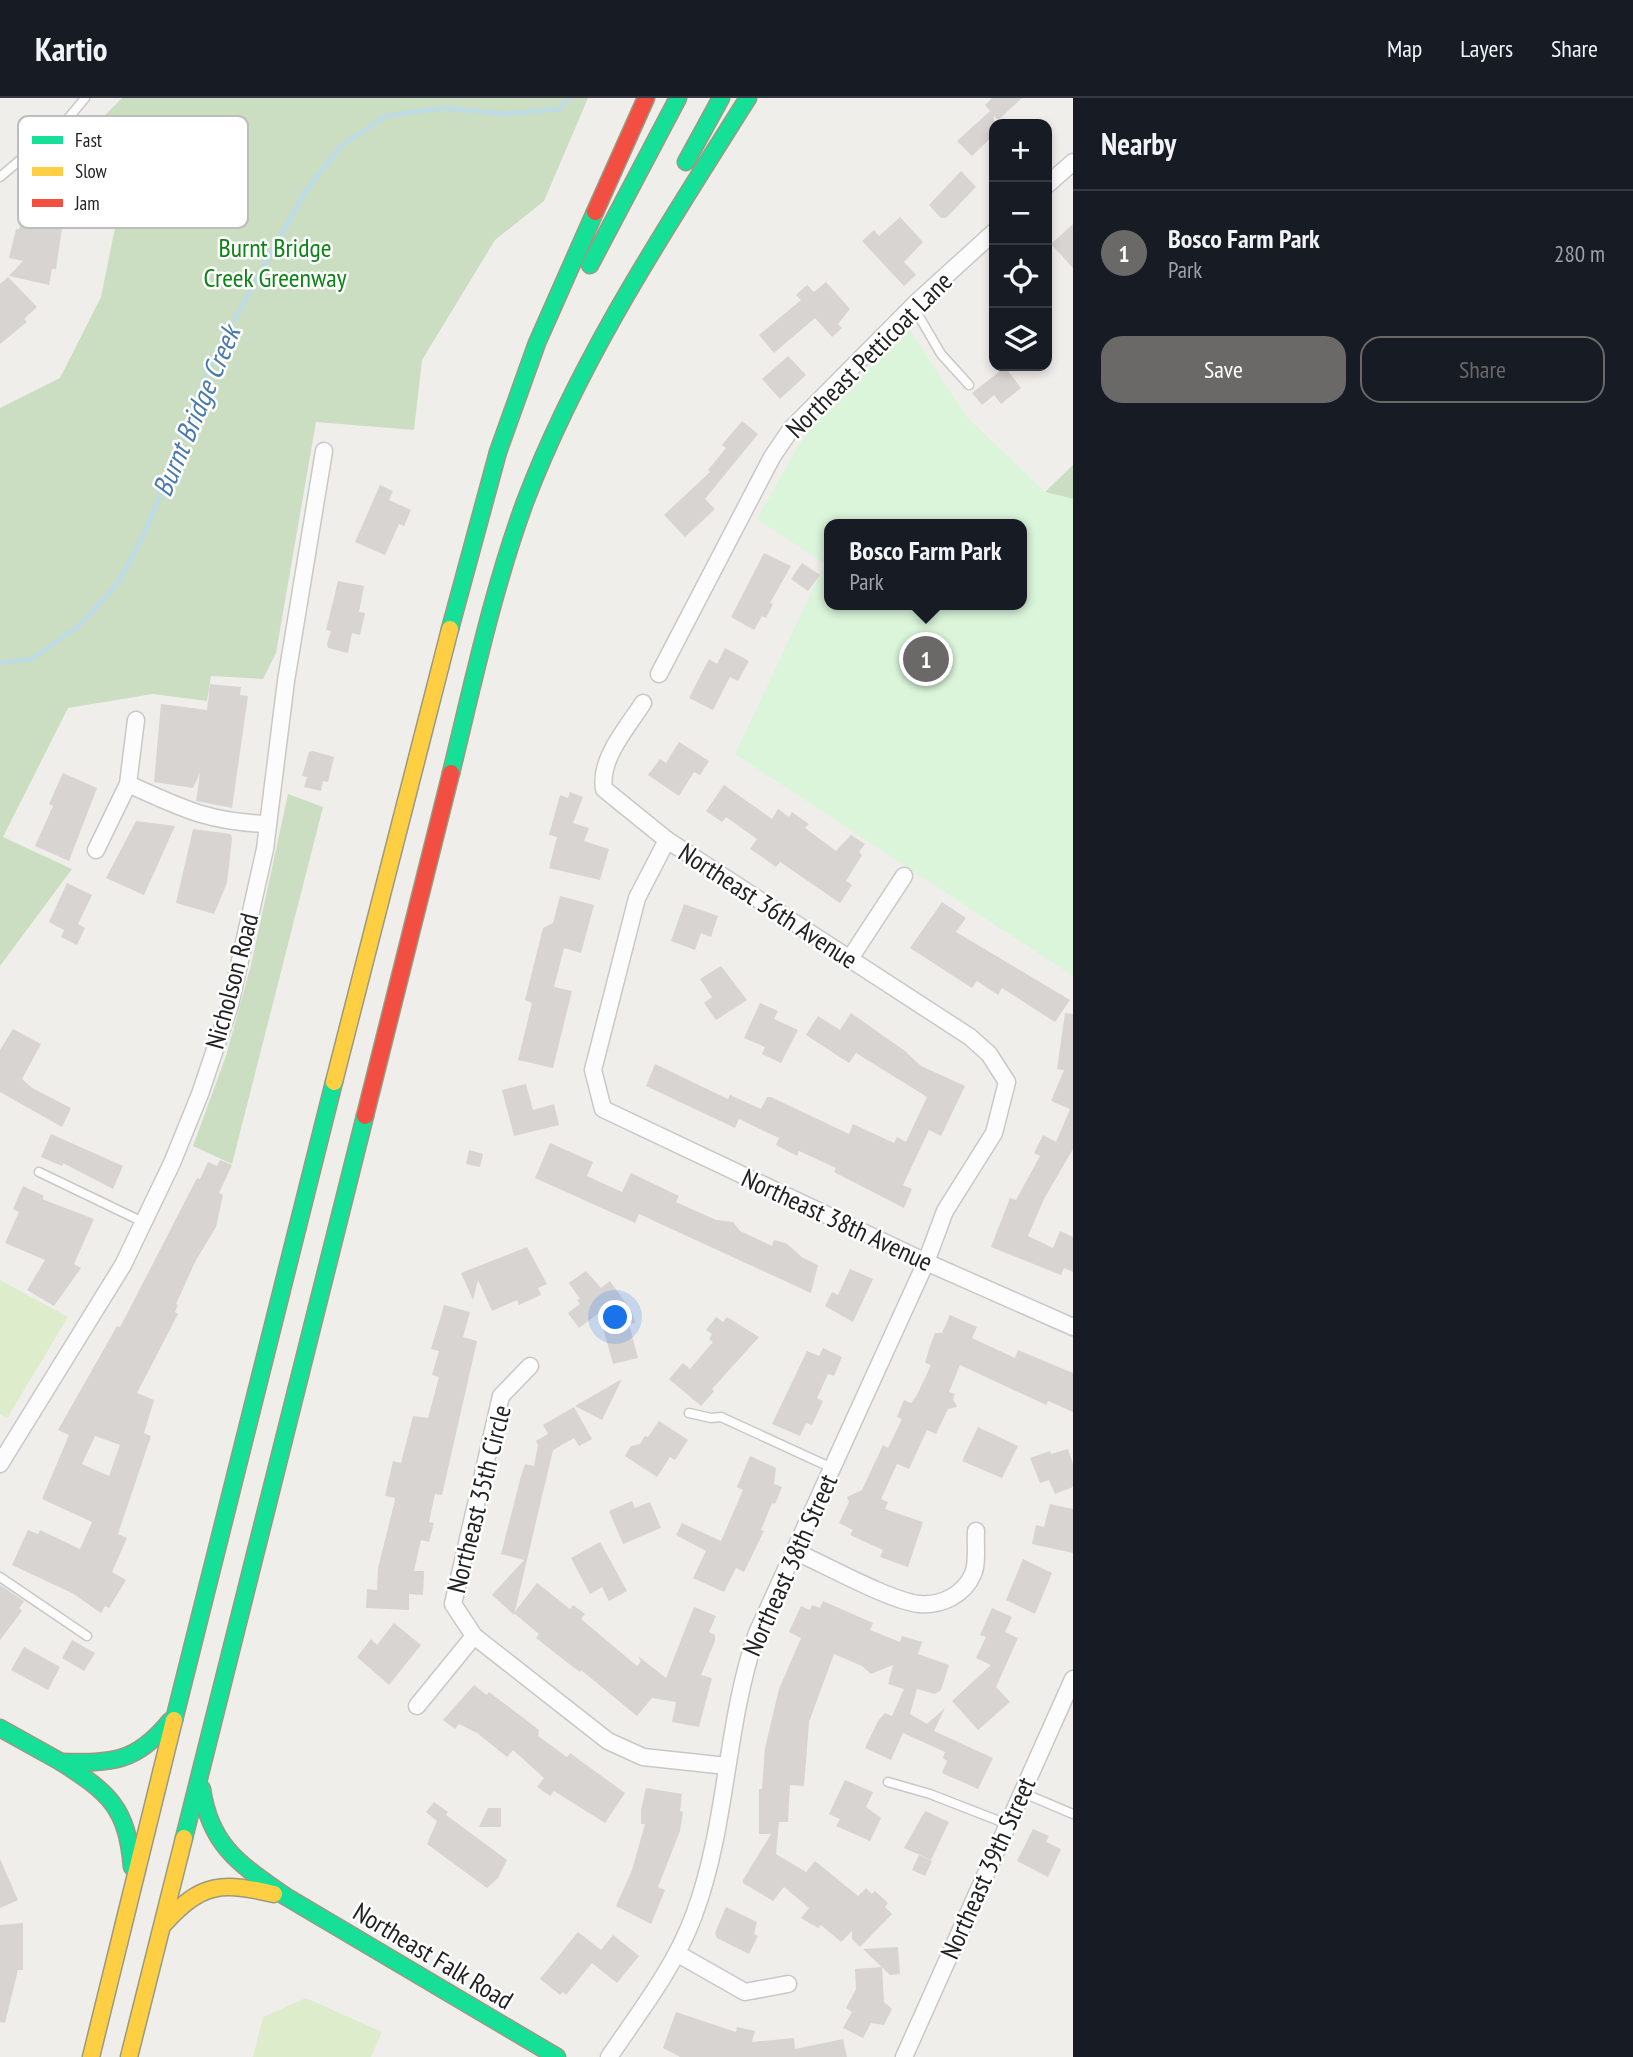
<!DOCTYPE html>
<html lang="en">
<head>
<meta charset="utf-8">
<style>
	:root { --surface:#171b24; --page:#242831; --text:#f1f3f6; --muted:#9ea1a6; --line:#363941; --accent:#6a6968 }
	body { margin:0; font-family:"PT Sans Narrow",sans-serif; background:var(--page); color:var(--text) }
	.controls { position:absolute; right:21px; top:21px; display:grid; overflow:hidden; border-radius:14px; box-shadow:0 4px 10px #0003 }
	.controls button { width:63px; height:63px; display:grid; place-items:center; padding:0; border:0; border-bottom:2px solid var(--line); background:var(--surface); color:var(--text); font:35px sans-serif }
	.you { position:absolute; left:616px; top:1220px; width:24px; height:24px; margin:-18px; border:5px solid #fff; border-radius:50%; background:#1a73e8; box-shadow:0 0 0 10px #1a73e833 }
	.badge { display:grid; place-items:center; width:46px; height:46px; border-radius:50%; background:var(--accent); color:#fff; font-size:23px; font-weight:700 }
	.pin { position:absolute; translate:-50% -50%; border:4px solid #fff; box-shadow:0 2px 7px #0006 }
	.popup { position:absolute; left:824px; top:421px; width:203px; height:91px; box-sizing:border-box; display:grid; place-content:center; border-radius:14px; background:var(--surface); filter:drop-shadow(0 2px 5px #0005); font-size:23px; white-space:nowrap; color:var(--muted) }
	.popup b { font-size:26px; color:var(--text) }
	.popup::after { content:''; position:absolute; left:50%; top:100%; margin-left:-14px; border:14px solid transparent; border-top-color:var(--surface) }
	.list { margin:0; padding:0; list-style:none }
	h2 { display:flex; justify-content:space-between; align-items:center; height:91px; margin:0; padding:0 28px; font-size:30px }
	h2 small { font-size:23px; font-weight:400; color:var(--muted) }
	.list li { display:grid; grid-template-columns:46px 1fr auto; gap:21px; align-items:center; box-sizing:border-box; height:126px; padding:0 28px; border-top:2px solid var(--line) }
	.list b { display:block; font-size:26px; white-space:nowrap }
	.list p { margin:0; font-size:23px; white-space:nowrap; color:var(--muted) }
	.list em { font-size:23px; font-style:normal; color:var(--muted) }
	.actions { display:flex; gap:14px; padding:21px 28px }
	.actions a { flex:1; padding:16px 0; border:2px solid var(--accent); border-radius:21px; text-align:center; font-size:24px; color:var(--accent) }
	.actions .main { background:var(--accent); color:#fff }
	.icon { flex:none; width:38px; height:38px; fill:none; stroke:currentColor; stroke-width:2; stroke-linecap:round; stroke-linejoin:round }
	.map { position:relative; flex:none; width:1073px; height:1959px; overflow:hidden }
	header { display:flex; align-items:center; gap:42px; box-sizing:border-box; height:98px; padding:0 35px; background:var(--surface); border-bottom:2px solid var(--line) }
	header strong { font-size:33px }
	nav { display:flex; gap:38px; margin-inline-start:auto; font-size:24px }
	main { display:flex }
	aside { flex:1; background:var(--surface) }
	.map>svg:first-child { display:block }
</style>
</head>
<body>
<header>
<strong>Kartio</strong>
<nav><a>Map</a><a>Layers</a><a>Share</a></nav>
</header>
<main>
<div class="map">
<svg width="1073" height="1959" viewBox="0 0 1073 1959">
	<rect width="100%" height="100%" fill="#f0eeeb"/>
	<g fill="#ddeccb">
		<polygon points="0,1182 68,1219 7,1320 0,1316"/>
		<polygon points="306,1900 382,1934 371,1959 253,1959 263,1919"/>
	</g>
	<g fill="#cbdec1">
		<polygon points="122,0 588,0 544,103 495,142 422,262 414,332 316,324 276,555 263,581 211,578 207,603 153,596 68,610 3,739 72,771 0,868 0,310 60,280 101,199 116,125 92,91 82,40"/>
		<polygon points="1073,367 1073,401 1045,394"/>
		<polygon points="288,696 323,709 232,1066 193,1048 226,958 251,867"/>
	</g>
	<path fill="#daf5da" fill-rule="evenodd" d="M 909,231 L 966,318 L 1045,394 L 1073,401 L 1073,878 L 735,656 L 825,466 L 757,421 L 798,348 L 817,323 ZM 830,426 L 1022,426 L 1022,507 L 830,507 Z"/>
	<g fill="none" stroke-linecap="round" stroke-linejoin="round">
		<polyline stroke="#bfdbe3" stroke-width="5" points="0,565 32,561 81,526 119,484 146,432 214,259 305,94 341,48 386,18 442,10 505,16 560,11 569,0"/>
	</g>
	<g fill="#d7d4d2" fill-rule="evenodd">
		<polygon points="992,0 1022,0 998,22 994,18 994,37 972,58 957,43 990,13 985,7"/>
		<polygon points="961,73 976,89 946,120 941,120 929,107"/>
		<polygon points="900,119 923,144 904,164 916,177 904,188 862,143 874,132 879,138"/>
		<polygon points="22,121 62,130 56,171 52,171 49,187 9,178 23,163 9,160 16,131 19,131"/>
		<polygon points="1073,126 1073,170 1051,146"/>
		<polygon points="8,179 37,209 24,221 27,224 0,246 0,186"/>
		<polygon points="826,184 850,211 838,226 842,230 832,239 815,220 774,255 759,237 801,202 796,197 807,187 814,194"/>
		<polygon points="788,258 806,277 780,301 762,281"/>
		<polygon points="1005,269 1021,290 1001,306 994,297 982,307 972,295"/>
		<polygon points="742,323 758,336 705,401 715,411 685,439 664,417 710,374 708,372 726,350 722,347"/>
		<polygon points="380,387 393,393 389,402 411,412 404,428 399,426 385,457 355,444"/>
		<polygon points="764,455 791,468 770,505 773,506 766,520 762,518 754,532 731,519"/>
		<polygon points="802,465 820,477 808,493 791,481"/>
		<polygon points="338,483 364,488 359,514 365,515 360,537 352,535 348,555 328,550 327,546 331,533 326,532 328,524"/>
		<polygon points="725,550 749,563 738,583 730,579 713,612 689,600 709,561 717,566"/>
		<polygon points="210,586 241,589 240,597 248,598 232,710 196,703 200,675 193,690 154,684 161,606 207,612"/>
		<polygon points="679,644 709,663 700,677 694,674 679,698 648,677 660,661 666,665"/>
		<polygon points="313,653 334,659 328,684 323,683 321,693 304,689 307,679 302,678 309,654"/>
		<polygon points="63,675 97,690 69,763 35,748 53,708 49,706"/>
		<polygon points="724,687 772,721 778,711 789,719 792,714 809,726 805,730 836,753 851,737 865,746 859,754 862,757 846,783 852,787 840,805 780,764 776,769 762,759 750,751 757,741 726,719 722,724 706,713"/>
		<polygon points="570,694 583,699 573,725 589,730 584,743 609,751 600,782 549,770 557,739 549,737 560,697 568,700"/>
		<polygon points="136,723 175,728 144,797 106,780"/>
		<polygon points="193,731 231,736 232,741 227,785 214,816 176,805"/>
		<polygon points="67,785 92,797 78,826 85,830 77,847 61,839 64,832 49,824"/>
		<polygon points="560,798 594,807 581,855 564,850 554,889 572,893 553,970 518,962 532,905 525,902 543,830 553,825"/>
		<polygon points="942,804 966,820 956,834 1070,902 1055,924 1002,890 998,897 977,883 972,890 910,850"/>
		<polygon points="684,806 718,818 711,839 701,835 695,852 671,843"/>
		<polygon points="721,868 747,902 716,922 704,905 712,899 700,881"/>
		<polygon points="760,905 778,913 774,921 798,932 781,965 762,956 765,949 744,940"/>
		<polygon points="851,915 905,953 921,968 965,988 941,1038 929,1032 903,1087 912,1091 904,1110 834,1074 836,1070 799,1053 797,1058 776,1047 779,1040 739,1021 735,1030 646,988 655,966 728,1001 730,997 761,1011 767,999 771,999 849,1036 853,1026 894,1045 897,1039 906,1044 927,999 856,955 849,965 806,937 818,918 840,932"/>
		<polygon points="1065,915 1073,916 1073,1051 1044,1101 1028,1138 1053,1150 1060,1133 1073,1139 1073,1174 1064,1170 1061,1177 991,1149 1010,1100 1016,1102 1040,1058 1034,1055 1043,1037 1056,1044 1070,1011 1051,1003 1064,972 1057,971"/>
		<polygon points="13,931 41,946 22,981 32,990 71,1010 62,1029 0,994 0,952"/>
		<polygon points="526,986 533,1012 554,1006 559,1027 514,1038 502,992"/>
		<polygon points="51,1036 123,1068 113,1091 63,1065 62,1068 41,1059"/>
		<polygon points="550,1045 593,1064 587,1078 622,1094 631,1075 679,1098 676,1104 716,1122 733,1124 740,1133 772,1148 774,1142 786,1145 803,1160 818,1167 811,1195 639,1116 635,1125 535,1080"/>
		<polygon points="469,1052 483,1056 480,1069 466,1066"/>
		<path d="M 220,1062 L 232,1067 L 219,1095 L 223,1097 L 216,1129 L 195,1164 L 176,1206 L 178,1207 L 175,1214 L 178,1216 L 137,1295 L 154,1302 L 144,1335 L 151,1338 L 118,1436 L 127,1440 L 112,1474 L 126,1482 L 109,1510 L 105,1508 L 101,1515 L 72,1495 L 12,1467 L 28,1432 L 38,1436 L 40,1432 L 80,1451 L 92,1424 L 42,1401 L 69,1337 L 58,1332 L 117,1228 L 120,1229 L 127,1216 L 197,1080 L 200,1081 L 208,1064 L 217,1068 ZM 95,1338 L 120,1347 L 109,1378 L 82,1366 Z"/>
		<polygon points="23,1088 44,1098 42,1101 94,1121 74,1166 81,1170 54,1208 27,1192 45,1162 5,1145 19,1114 13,1111"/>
		<polygon points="527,1149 547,1186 538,1190 541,1197 519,1207 517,1202 492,1213 478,1182 473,1202 461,1175"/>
		<polygon points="850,1171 873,1181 853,1224 825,1208 832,1194 838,1197"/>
		<polygon points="586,1173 601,1190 610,1183 632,1214 635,1225 629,1226 638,1260 613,1266 599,1215 579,1230 568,1215 580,1206 577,1202 580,1201 569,1185"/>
		<polygon points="444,1207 470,1214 463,1239 477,1243 442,1397 435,1396 429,1424 434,1425 429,1444 421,1442 414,1473 424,1473 423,1497 409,1496 409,1512 366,1510 367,1491 377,1492 378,1470 394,1406 395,1400 385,1398 393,1363 401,1365 413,1318 428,1320 439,1279 432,1277 439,1253 431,1251"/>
		<polygon points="950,1217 977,1229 972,1240 1015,1260 1018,1252 1073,1275 1073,1314 1048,1303 1046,1307 960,1267 949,1294 955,1296 953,1301 957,1309 948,1311 936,1336 927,1332 909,1371 897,1366 881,1401 888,1404 885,1411 923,1424 908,1469 880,1459 883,1452 850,1437 853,1432 839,1425 849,1404 847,1399 862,1392 883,1347 888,1350 902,1321 897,1319 904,1302 911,1305 917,1297 931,1267 925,1265 930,1248 935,1235 942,1235"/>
		<polygon points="716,1219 723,1224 727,1219 759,1239 712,1291 714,1293 701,1308 669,1281 683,1265 690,1271 713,1244 709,1241 712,1236 706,1232"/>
		<polygon points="823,1250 842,1259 834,1278 828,1276 817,1300 823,1303 812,1327 806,1325 800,1338 772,1326 807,1253 819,1258"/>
		<polygon points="622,1281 602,1322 575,1308"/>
		<polygon points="574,1309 592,1341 579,1348 574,1340 553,1352 514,1517 492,1497 524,1462 501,1456 521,1378 525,1366 534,1368 538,1347 536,1343 548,1336 543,1327"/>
		<polygon points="659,1323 688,1342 675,1362 670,1359 657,1379 625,1358 631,1348 640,1346 645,1338 648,1339"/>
		<polygon points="978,1329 1018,1348 1002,1380 962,1363"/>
		<polygon points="1068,1351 1073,1366 1073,1389 1055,1396 1049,1382 1040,1385 1030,1360 1050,1353 1051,1356"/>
		<polygon points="750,1358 776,1370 774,1386 782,1389 775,1406 772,1405 761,1432 764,1433 744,1474 736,1470 724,1494 693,1480 706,1453 676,1437 682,1425 721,1443 743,1392 737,1389"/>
		<polygon points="632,1403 635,1410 650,1404 661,1430 623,1446 609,1413"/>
		<polygon points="1050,1406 1073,1411 1073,1455 1032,1446 1036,1427 1044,1429"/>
		<polygon points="600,1444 627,1493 609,1503 602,1489 590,1496 571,1460"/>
		<polygon points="1023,1461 1052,1475 1035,1516 1006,1502"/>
		<polygon points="537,1485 570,1511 573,1507 585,1516 581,1521 637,1568 641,1563 638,1558 666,1580 694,1509 716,1518 709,1534 715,1537 715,1543 701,1577 712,1580 699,1629 672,1624 676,1604 652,1600 637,1618 581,1572 580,1574 573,1569 536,1540 539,1536 514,1515"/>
		<polygon points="0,1487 24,1503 19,1510 22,1513 0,1542"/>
		<polygon points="823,1503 873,1525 870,1532 900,1544 902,1538 922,1544 918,1556 949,1567 941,1592 935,1596 917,1591 910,1616 927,1626 945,1610 934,1633 993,1660 978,1691 942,1675 947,1663 943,1660 945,1654 903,1635 891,1662 865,1650 878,1623 885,1615 892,1618 904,1591 888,1586 893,1567 871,1576 862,1568 834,1556 809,1624 804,1688 790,1687 788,1724 779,1724 776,1756 806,1774 815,1763 858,1798 866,1790 872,1796 875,1793 888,1805 885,1809 892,1816 860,1849 852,1841 852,1833 841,1844 821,1827 818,1830 801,1820 809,1810 784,1789 773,1803 743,1785 743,1782 771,1736 759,1736 759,1691 762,1691 765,1650 779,1591 801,1540 789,1534 801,1508 810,1512 812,1507 820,1510"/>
		<polygon points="992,1510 1012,1519 1005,1534 1018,1540 996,1589 1010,1604 978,1632 952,1603 991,1567 976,1560 986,1539 980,1537"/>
		<polygon points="394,1525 421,1547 389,1587 357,1559 371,1541 377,1547"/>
		<polygon points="72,1542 95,1555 84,1573 62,1560"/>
		<polygon points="24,1549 60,1569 48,1592 11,1572"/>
		<polygon points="474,1587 487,1597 489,1594 534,1628 539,1632 538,1638 567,1659 570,1655 625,1695 605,1725 554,1693 550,1698 537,1689 544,1680 513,1652 507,1659 477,1635 459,1626 455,1631 443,1622"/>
		<polygon points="845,1682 873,1694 866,1709 881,1720 870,1743 836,1728 840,1721 829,1716"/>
		<polygon points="646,1690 682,1696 680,1713 683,1714 680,1733 658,1789 665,1792 651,1826 616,1808 632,1772 645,1726 641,1726 641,1712"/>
		<polygon points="434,1704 448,1714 446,1717 507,1762 498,1780 487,1790 427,1746 437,1723 426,1714"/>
		<polygon points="488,1710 501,1710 501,1729 479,1729"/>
		<polygon points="925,1713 949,1724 931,1762 904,1750"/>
		<polygon points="1033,1731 1049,1738 1046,1744 1061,1751 1048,1779 1017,1763"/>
		<polygon points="919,1757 932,1763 925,1778 912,1772"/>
		<polygon points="0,1761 18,1802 0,1810"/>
		<polygon points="726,1809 757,1824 754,1836 758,1838 749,1856 717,1840 715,1835"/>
		<polygon points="23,1825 23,1872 18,1872 5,1925 0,1924 0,1827"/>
		<polygon points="578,1834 601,1852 613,1837 639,1858 617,1885 592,1865 566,1897 563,1894 560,1897 540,1881"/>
		<polygon points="898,1849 900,1876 890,1877 863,1851"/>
		<polygon points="882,1869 884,1904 892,1911 884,1927 871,1925 863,1940 843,1930 852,1914 846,1910 856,1891 855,1871"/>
		<polygon points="676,1914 736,1934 737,1929 755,1933 752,1944 794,1940 795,1951 843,1941 847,1959 680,1959 663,1950"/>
	</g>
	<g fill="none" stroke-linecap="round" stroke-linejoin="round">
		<defs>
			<g id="lane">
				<polyline points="0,79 66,23 85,0"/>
				<polyline points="913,208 941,256 969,287"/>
				<polyline points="39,1074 143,1124"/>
				<polyline points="689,1315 711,1320 721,1319 832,1370"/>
				<polyline points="0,1479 87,1538"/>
				<polyline points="888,1684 930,1696 1007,1726"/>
				<polyline points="1021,1694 1073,1716"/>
			</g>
			<g id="street">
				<polyline points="1047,87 1073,64"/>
				<polyline points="659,576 772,359 791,331 918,203 994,134"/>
				<path d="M 128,686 C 182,710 207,724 268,726"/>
				<polyline points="667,742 637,800 593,972 603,1011 926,1164 1073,1229"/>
				<polyline points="96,752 128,686 136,622"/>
				<polyline points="849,862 904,778"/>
				<polyline points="530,1268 501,1298 453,1506 474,1538 608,1643 643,1659 727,1668"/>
				<polyline points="0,1366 123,1167 172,1065 200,996 230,907 265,751 286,583 324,353"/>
				<path d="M 794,1453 C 824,1466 890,1503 919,1506 C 941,1508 964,1497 973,1476 C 978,1465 975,1446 976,1433"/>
				<polyline points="417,1608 474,1538"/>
				<polyline points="678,1856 745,1894 788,1886"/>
				<path d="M 609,1959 C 640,1913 675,1869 694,1817 C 728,1726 725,1626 757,1535 L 926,1164 L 945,1113 L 994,1035 L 1007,984 L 989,956 L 970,939 L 667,742 L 604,691 C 599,661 627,630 643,605"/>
				<polyline points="904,1959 1073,1581"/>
			</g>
			<g id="fast">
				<polyline points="686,64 721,0"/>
				<polyline points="590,167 678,0"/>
				<polyline points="450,531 498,354 537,245 595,114"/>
				<path d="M 451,675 C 473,585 493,491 525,404 C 580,260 666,130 748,0"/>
				<polyline points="174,1622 334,984"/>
				<polyline points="0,1630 61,1664"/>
				<path d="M 61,1664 C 109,1695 127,1709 132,1769"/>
				<path d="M 61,1664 C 112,1665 136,1665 170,1623"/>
				<path d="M 202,1691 C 210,1748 241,1767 285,1798"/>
				<polyline points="184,1740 365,1018"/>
				<polyline points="285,1798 557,1959"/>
			</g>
			<g id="slow">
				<polyline points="334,984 450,531"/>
				<path d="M 165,1825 C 201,1784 223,1784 274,1796"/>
				<polyline points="91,1959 174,1622"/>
				<polyline points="129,1959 184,1740"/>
			</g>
			<g id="jam">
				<polyline points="595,114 646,0"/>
				<polyline points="365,1018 451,675"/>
			</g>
		</defs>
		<use href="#lane" stroke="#c9c8c7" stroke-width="11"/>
		<use href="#street" stroke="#c9c8c7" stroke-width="19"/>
		<use href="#fast" stroke="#999a82" stroke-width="19"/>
		<use href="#slow" stroke="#999a82" stroke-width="19"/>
		<use href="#jam" stroke="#999a82" stroke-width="19"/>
		<use href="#lane" stroke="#fdfcfc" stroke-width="8"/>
		<use href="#street" stroke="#fdfcfc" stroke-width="16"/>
		<use href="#fast" stroke="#16e098" stroke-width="16"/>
		<use href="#slow" stroke="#ffcf43" stroke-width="16"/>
		<use href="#jam" stroke="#f24e42" stroke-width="16"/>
	</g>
	<g text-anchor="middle" stroke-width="5" stroke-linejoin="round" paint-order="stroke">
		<g font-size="26" fill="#0c8416" stroke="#fff">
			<text x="275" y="159">Burnt Bridge<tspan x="275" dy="30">Creek Greenway</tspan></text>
		</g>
		<g font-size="26" fill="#222" stroke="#fff">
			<text transform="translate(869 257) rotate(-45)" y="9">Northeast Petticoat Lane</text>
			<text transform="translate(768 808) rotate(33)" y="9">Northeast 36th Avenue</text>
			<text transform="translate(232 883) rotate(-75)" y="9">Nicholson Road</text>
			<text transform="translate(837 1122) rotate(25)" y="9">Northeast 38th Avenue</text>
			<text transform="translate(479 1401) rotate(-76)" y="9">Northeast 35th Circle</text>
			<text transform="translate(790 1467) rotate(-66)" y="9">Northeast 38th Street</text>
			<text transform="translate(988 1770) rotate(-66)" y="9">Northeast 39th Street</text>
			<text transform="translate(433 1858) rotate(31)" y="9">Northeast Falk Road</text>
		</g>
		<g font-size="28" font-style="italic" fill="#4a7aab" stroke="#fff">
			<text transform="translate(196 313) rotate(-67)" y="10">Burnt Bridge Creek</text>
		</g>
	</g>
	<rect x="18" y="18" width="230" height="112" rx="10" fill="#fff" stroke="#bdbdbd" stroke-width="2"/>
	<rect x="32" y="38" width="31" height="8" fill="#16e098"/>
	<rect x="32" y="69" width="31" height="9" fill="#ffcf43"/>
	<rect x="32" y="101" width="31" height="8" fill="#f24e42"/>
	<g font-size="19" fill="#222">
		<text x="75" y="49">Fast</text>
		<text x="75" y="80">Slow</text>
		<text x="75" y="112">Jam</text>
	</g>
</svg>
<div class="controls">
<button>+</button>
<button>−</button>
<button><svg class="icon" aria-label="locate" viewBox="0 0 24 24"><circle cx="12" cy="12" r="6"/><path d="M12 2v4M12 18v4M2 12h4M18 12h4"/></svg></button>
<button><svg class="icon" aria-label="layers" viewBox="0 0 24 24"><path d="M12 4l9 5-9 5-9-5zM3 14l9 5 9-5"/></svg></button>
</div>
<div class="you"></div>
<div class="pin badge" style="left:926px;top:561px">1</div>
<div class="popup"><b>Bosco Farm Park</b>Park</div>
</div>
<aside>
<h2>Nearby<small></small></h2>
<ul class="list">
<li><span class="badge">1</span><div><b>Bosco Farm Park</b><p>Park</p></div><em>280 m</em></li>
</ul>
<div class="actions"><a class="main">Save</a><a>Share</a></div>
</aside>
</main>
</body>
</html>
